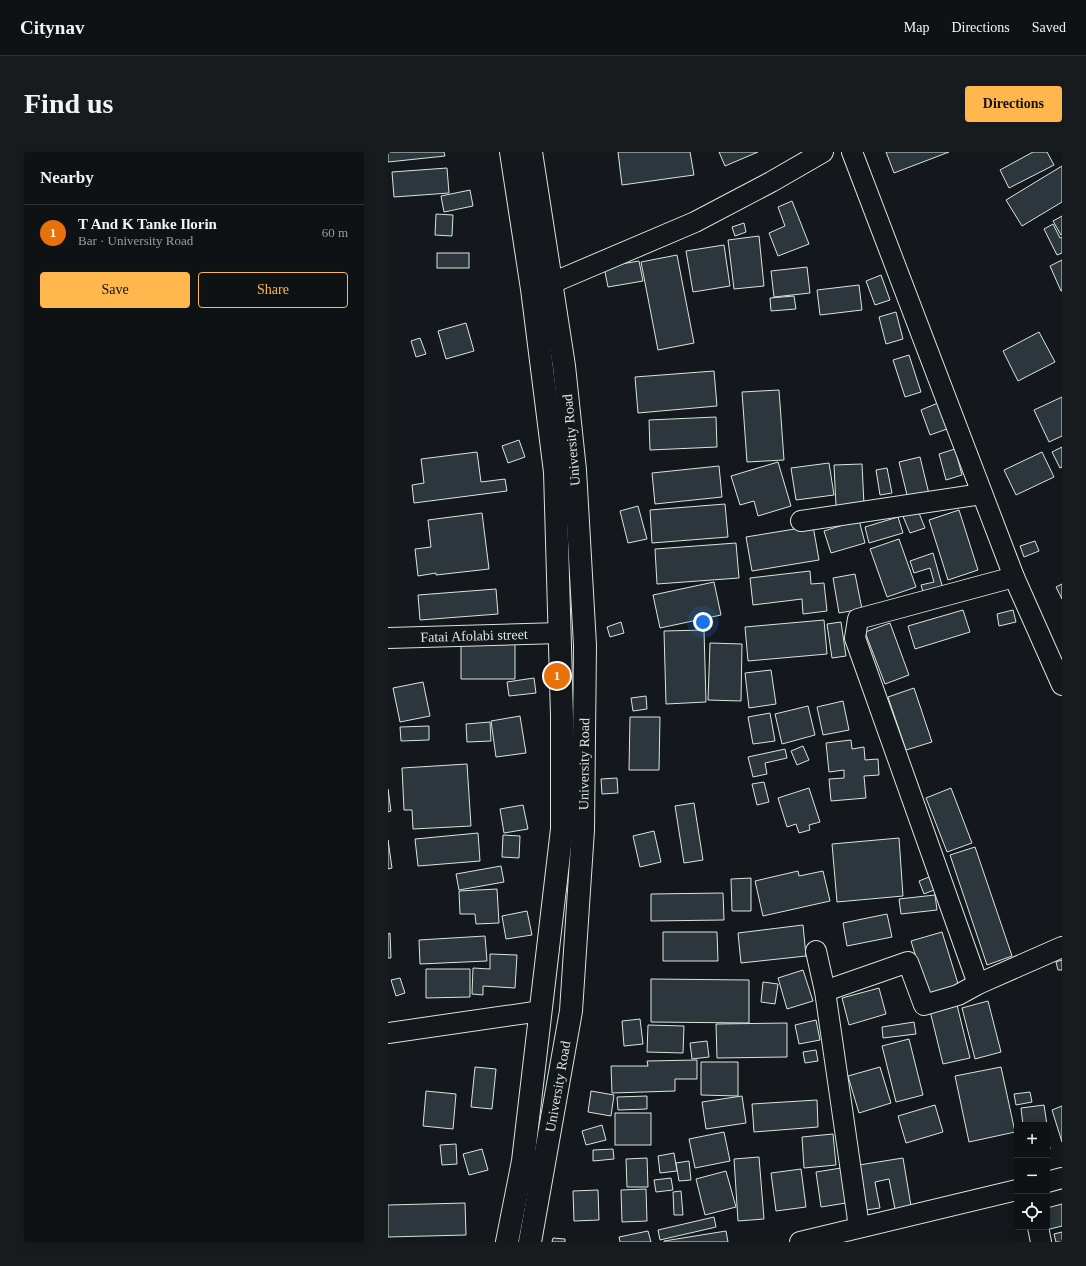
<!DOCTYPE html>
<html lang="en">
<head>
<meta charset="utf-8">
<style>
	:root { --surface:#0f1215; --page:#181b1e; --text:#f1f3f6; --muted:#9b9ea0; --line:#2f3234; --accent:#ffb74d }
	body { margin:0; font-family:Georgia,serif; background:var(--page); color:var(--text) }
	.controls { position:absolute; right:12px; bottom:12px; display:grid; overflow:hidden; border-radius:4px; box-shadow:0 2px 10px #0003 }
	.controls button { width:36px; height:36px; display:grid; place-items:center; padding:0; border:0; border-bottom:1px solid var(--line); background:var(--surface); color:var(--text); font:20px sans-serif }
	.you { position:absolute; left:315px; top:470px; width:14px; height:14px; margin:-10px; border:3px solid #fff; border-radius:50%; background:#1a73e8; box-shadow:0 0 0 6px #1a73e833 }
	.badge { display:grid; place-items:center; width:26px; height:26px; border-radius:50%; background:var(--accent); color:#fff; font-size:13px; font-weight:700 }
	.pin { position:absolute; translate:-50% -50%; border:2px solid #fff; box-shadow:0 1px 4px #0006 }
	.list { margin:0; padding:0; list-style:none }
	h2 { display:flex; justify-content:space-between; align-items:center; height:52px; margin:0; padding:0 16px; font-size:17px }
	h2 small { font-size:13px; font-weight:400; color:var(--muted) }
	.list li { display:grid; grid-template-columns:26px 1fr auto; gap:12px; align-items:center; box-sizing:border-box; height:56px; padding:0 16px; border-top:1px solid var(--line) }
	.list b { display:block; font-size:15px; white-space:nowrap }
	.list p { margin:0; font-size:13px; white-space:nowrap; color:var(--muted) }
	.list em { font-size:13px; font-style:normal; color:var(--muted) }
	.actions { display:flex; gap:8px; padding:12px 16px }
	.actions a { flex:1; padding:9px 0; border:1px solid var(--accent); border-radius:4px; text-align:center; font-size:14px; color:var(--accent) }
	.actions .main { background:var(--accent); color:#111 }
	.icon { flex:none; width:22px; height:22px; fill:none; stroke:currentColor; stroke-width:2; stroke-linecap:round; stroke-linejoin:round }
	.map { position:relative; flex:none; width:674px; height:1090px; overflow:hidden; border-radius:4px }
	header { display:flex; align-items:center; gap:24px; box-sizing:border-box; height:56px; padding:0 20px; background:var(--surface); border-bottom:1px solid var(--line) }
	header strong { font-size:19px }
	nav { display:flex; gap:22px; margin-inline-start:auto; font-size:14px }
	.intro { display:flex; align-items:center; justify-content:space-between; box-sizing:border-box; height:96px; padding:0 24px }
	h1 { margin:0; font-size:28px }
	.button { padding:10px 18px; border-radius:4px; background:var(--accent); color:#111; font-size:14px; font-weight:700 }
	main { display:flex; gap:24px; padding:0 24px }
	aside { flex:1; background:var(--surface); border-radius:4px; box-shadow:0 2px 10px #0003 }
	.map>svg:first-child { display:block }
</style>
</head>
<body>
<header>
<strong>Citynav</strong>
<nav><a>Map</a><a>Directions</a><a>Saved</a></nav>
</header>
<div class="intro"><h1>Find us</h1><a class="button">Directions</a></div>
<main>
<aside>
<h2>Nearby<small></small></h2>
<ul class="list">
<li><span class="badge" style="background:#e8710a">1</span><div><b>T And K Tanke Ilorin</b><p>Bar · University Road</p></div><em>60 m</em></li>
</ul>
<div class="actions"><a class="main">Save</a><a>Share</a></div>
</aside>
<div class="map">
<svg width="674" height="1090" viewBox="0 0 674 1090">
	<rect width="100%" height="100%" fill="#14181c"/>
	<g fill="#2c363c" stroke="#d8e6dc">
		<polygon points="0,0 56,0 57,4 0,10"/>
		<polygon points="230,0 302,0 306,23 234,33"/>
		<polygon points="331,0 370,0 337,14"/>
		<polygon points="498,0 561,0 506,21"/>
		<polygon points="645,0 659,0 666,13 621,36 612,18"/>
		<polygon points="674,14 674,50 634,74 618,48"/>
		<polygon points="59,16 61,41 6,45 4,20"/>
		<polygon points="82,38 85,54 56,60 53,44"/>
		<polygon points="404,49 421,92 390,104 381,81 397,74 390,55"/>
		<polygon points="48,62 65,63 64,84 47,83"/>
		<polygon points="674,64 674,83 673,83 665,69"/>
		<polygon points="356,71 358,80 347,84 344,75"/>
		<polygon points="665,72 672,86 674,85 674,101 669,103 656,77"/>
		<polygon points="371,84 376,134 346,137 340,88"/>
		<polygon points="336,93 342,134 305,140 298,99"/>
		<rect x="49" y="101" width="32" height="15"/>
		<polygon points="289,103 306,191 270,198 253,110"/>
		<polygon points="674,108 674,139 673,139 662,114"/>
		<polygon points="251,109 255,129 220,135 216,115"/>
		<polygon points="419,115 422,141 386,145 383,119"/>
		<polygon points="493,123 502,148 487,153 478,129"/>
		<polygon points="471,133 474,158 432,163 429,138"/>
		<polygon points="406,144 408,157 383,159 382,146"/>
		<polygon points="508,160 515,187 498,192 491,165"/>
		<polygon points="78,171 86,199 58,207 50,179"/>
		<polygon points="651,180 667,210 630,229 615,199"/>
		<polygon points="32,186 38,202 28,205 23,189"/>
		<polygon points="521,203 533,240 517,245 505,208"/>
		<polygon points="326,219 329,254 250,261 247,225"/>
		<polygon points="391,238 396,308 359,310 354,240"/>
		<polygon points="674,245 674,284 661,290 646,258"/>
		<polygon points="550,251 559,277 542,283 533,258"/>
		<polygon points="328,265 329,295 262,298 261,268"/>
		<polygon points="131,288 137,305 120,311 114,294"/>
		<polygon points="674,295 674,315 672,316 664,300"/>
		<polygon points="567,297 574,323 558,328 551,302"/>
		<polygon points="89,300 93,330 117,327 119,339 26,351 24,333 36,331 33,307"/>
		<polygon points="654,300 666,325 628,343 616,318"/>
		<polygon points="532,305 541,342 520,347 511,310"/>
		<polygon points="390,310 403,354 370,364 366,349 352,353 343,324"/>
		<polygon points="441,311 446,343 408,348 403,316"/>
		<polygon points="474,312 476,353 448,354 446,313"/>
		<polygon points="331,314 334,345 267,352 264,321"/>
		<polygon points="499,316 504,341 492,343 488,318"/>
		<polygon points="337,352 340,385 264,391 262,358"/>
		<polygon points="250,354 259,387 240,391 232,359"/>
		<polygon points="529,356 537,376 522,381 514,362"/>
		<polygon points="571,358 590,418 560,428 541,368"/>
		<polygon points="94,361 101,417 48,423 48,421 30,424 27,397 43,395 40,368"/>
		<polygon points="510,365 515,381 481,391 477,375"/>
		<polygon points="471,368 477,391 443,401 436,379"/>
		<polygon points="425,374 431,408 364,419 358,385"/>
		<polygon points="511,387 528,435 499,445 482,397"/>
		<polygon points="647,389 651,399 636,405 632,394"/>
		<polygon points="348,391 351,426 269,432 267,397"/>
		<polygon points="545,401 555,437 536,443 533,433 546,430 542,416 526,421 522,409"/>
		<polygon points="422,419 423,432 436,431 439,459 415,462 414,447 365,453 362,426"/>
		<polygon points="467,422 474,457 451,461 445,426"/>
		<polygon points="326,430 333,463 272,476 265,443"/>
		<polygon points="674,432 674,447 668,435"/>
		<polygon points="108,437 110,462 32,468 30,443"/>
		<polygon points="575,458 582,480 527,497 520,474"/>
		<polygon points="625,458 628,470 611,474 609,462"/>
		<polygon points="436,468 439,502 360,509 357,475"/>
		<polygon points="233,470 236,481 222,485 219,475"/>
		<polygon points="453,470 458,504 444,506 439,472"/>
		<polygon points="502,471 521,523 497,532 477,480"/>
		<polygon points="316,478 318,550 278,552 276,479"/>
		<polygon points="127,491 127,527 73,527 73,492"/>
		<polygon points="322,491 354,492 353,549 320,548"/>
		<polygon points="383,518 388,552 361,556 357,521"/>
		<polygon points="146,526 148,541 121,544 119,530"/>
		<polygon points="35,530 42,564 12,570 5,536"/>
		<polygon points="526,536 544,590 518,598 500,545"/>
		<polygon points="258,544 259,557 245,559 243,546"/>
		<polygon points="455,549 461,578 435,583 429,555"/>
		<polygon points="420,554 427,583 394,592 387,562"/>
		<polygon points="382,561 387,589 365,592 360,565"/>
		<polygon points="132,564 138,601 108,605 103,569"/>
		<polygon points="242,565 272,565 271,618 241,618"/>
		<polygon points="102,570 103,589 79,590 78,572"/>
		<polygon points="41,574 41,588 13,589 12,575"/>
		<polygon points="463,588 464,597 476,595 477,608 490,607 491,623 476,624 478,646 443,649 441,627 456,626 456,618 441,620 438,591"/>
		<polygon points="415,594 421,608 409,613 403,599"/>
		<polygon points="397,597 399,606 377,611 379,622 365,625 360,605"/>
		<polygon points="79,612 83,674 25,677 24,658 16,658 14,616"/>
		<polygon points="229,626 230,641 214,642 213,627"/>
		<polygon points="376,630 381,650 369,653 364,632"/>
		<polygon points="421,636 432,670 421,673 422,678 411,681 408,672 399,675 390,646"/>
		<polygon points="563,636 584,691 559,700 538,646"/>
		<polygon points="0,637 3,659 0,660"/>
		<polygon points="306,651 315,708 296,711 287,654"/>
		<polygon points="135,653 140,677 116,681 112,657"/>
		<polygon points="266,679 273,710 252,715 245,684"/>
		<polygon points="90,681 92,709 30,714 27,687"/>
		<polygon points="115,683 132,684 131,706 114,705"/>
		<polygon points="511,686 515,744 449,750 444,692"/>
		<polygon points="0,688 4,716 0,717"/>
		<polygon points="587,695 624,804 599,813 562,703"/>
		<polygon points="113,714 116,730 71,738 68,722"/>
		<polygon points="410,719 411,724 435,719 442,749 375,764 367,729"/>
		<polygon points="546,723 551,736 536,742 531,729"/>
		<polygon points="363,726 363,759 344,759 343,727"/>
		<polygon points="109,737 111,771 88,772 87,762 72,762 71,739"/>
		<polygon points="335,741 336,768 263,769 263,742"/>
		<polygon points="547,743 549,758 513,762 511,747"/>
		<polygon points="139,759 144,783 118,787 114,764"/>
		<polygon points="499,762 504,785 459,794 455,771"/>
		<polygon points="415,773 418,804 353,811 350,781"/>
		<polygon points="275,780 329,780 330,809 275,809"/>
		<polygon points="554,780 571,835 540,844 523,789"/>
		<polygon points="2,781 3,806 0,806 0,782"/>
		<polygon points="97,784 99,809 32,812 31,788"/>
		<polygon points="102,802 129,803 127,836 95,834 95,843 84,842 85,816 102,817"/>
		<polygon points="674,808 674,818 670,818 668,810"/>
		<polygon points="38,817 82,817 82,845 38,846"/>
		<polygon points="415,818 425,849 399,857 390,826"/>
		<polygon points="12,826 17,841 8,844 3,828"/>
		<polygon points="263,827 361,828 361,871 263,870"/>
		<polygon points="375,830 390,832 387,852 373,850"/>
		<polygon points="491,836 498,862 461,873 454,846"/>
		<polygon points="600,849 613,900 587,907 574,856"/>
		<polygon points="569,853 582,906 555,912 542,859"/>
		<polygon points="252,867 255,892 236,894 234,869"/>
		<polygon points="428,868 432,888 411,892 407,873"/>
		<polygon points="526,870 528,882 495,886 494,875"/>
		<polygon points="399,871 399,905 329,906 328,872"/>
		<polygon points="260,873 296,874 295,901 259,900"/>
		<polygon points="521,887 535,943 508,950 494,894"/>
		<polygon points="319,889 321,905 304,907 302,891"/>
		<polygon points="428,898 430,909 417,911 415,900"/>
		<polygon points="309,908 309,927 287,927 287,939 224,941 223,914 260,914 259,909"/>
		<polygon points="313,910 350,910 350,944 313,943"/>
		<polygon points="87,915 108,917 104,957 83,955"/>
		<polygon points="492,915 503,951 471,961 460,924"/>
		<polygon points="613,915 627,980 581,990 567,924"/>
		<polygon points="38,939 68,942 65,977 35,974"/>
		<polygon points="203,939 226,943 223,964 200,960"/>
		<polygon points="642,940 644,950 628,953 626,942"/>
		<polygon points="259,944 259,957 230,958 229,945"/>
		<polygon points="354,944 358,971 318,977 314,950"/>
		<polygon points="429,948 430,975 366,980 364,952"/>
		<polygon points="547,953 555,980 518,991 510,964"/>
		<polygon points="656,953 659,973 635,973 633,956"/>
		<polygon points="674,954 674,990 664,958"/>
		<rect x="227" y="961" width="36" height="32"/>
		<polygon points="214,973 218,988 198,993 194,979"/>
		<polygon points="659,975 662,997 659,998"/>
		<polygon points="336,980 342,1009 307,1016 301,987"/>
		<polygon points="445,982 448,1013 416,1016 414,985"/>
		<polygon points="68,992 69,1012 54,1013 52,993"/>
		<polygon points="94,997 100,1018 81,1023 75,1002"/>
		<polygon points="225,997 226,1007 205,1009 205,998"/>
		<polygon points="286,1001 289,1019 272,1021 270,1004"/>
		<polygon points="371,1005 376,1067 350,1069 346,1007"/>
		<polygon points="259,1006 260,1035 239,1035 238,1007"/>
		<polygon points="515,1006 523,1054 507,1057 501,1027 487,1030 492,1056 478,1058 471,1013"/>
		<polygon points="301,1009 303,1028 291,1029 288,1011"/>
		<polygon points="453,1016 458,1051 433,1055 428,1020"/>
		<polygon points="413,1017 418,1055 388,1059 383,1021"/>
		<polygon points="338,1019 348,1055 317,1063 308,1027"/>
		<polygon points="283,1026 285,1038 268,1040 266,1028"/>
		<polygon points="258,1037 259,1069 234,1070 233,1038"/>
		<polygon points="210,1038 211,1068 186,1069 185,1039"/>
		<polygon points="293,1039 295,1063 286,1063 285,1040"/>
		<polygon points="77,1051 78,1083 0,1085 0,1053"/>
		<polygon points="674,1052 674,1074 658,1078 659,1056"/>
		<polygon points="326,1065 328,1075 272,1088 270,1078"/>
		<polygon points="260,1079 263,1090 232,1090 231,1085"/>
		<polygon points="338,1079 340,1090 276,1090 276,1089"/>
		<polygon points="674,1080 674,1090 668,1090 666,1082"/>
		<polygon points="165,1086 177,1087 177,1090 164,1090"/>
	</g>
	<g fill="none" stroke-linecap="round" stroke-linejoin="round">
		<defs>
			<g id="minor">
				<polyline points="464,0 626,425 674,533"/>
				<polyline points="148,136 164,131 307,70 383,30 435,0"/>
				<polyline points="413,369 594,342"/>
				<path id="s1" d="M 0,486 L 172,481"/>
				<polyline points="428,799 437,839 471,1075"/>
				<polyline points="590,832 467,486 470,467 626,425"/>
				<polyline points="437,839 520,810 536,853 570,843 590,832 674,795"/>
				<polyline points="0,881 153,859"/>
				<polyline points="659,1030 674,1026"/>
				<polyline points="650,1075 653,1090"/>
				<polyline points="412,1090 629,1038"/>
			</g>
			<g id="major">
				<polyline points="119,1090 135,1009 174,677 174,564 167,320 144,137 123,0"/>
				<path id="s2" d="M 142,1090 L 183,859 L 195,678 L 197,493 L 187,318 L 176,214 L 143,0"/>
			</g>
		</defs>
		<use href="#minor" stroke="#d8e6dc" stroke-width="22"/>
		<use href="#major" stroke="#d8e6dc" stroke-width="24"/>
		<use href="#minor" stroke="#14181c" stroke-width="20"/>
		<use href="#major" stroke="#14181c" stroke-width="22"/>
	</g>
	<g text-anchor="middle" stroke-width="3" stroke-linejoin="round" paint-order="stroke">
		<g font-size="14" fill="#d8e6dc" stroke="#14181c">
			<text transform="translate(183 288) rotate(-95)" y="5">University Road</text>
			<text dy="5" stroke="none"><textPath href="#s1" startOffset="86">Fatai Afolabi street</textPath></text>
			<text dy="5" stroke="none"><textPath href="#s2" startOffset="482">University Road</textPath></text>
			<text dy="5" stroke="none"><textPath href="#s2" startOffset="158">University Road</textPath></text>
		</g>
	</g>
</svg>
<div class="controls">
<button>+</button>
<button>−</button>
<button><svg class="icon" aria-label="locate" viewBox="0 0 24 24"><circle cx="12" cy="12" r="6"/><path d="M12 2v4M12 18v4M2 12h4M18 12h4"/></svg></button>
</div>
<div class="you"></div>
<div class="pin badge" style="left:169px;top:524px;background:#e8710a">1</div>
</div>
</main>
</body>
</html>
